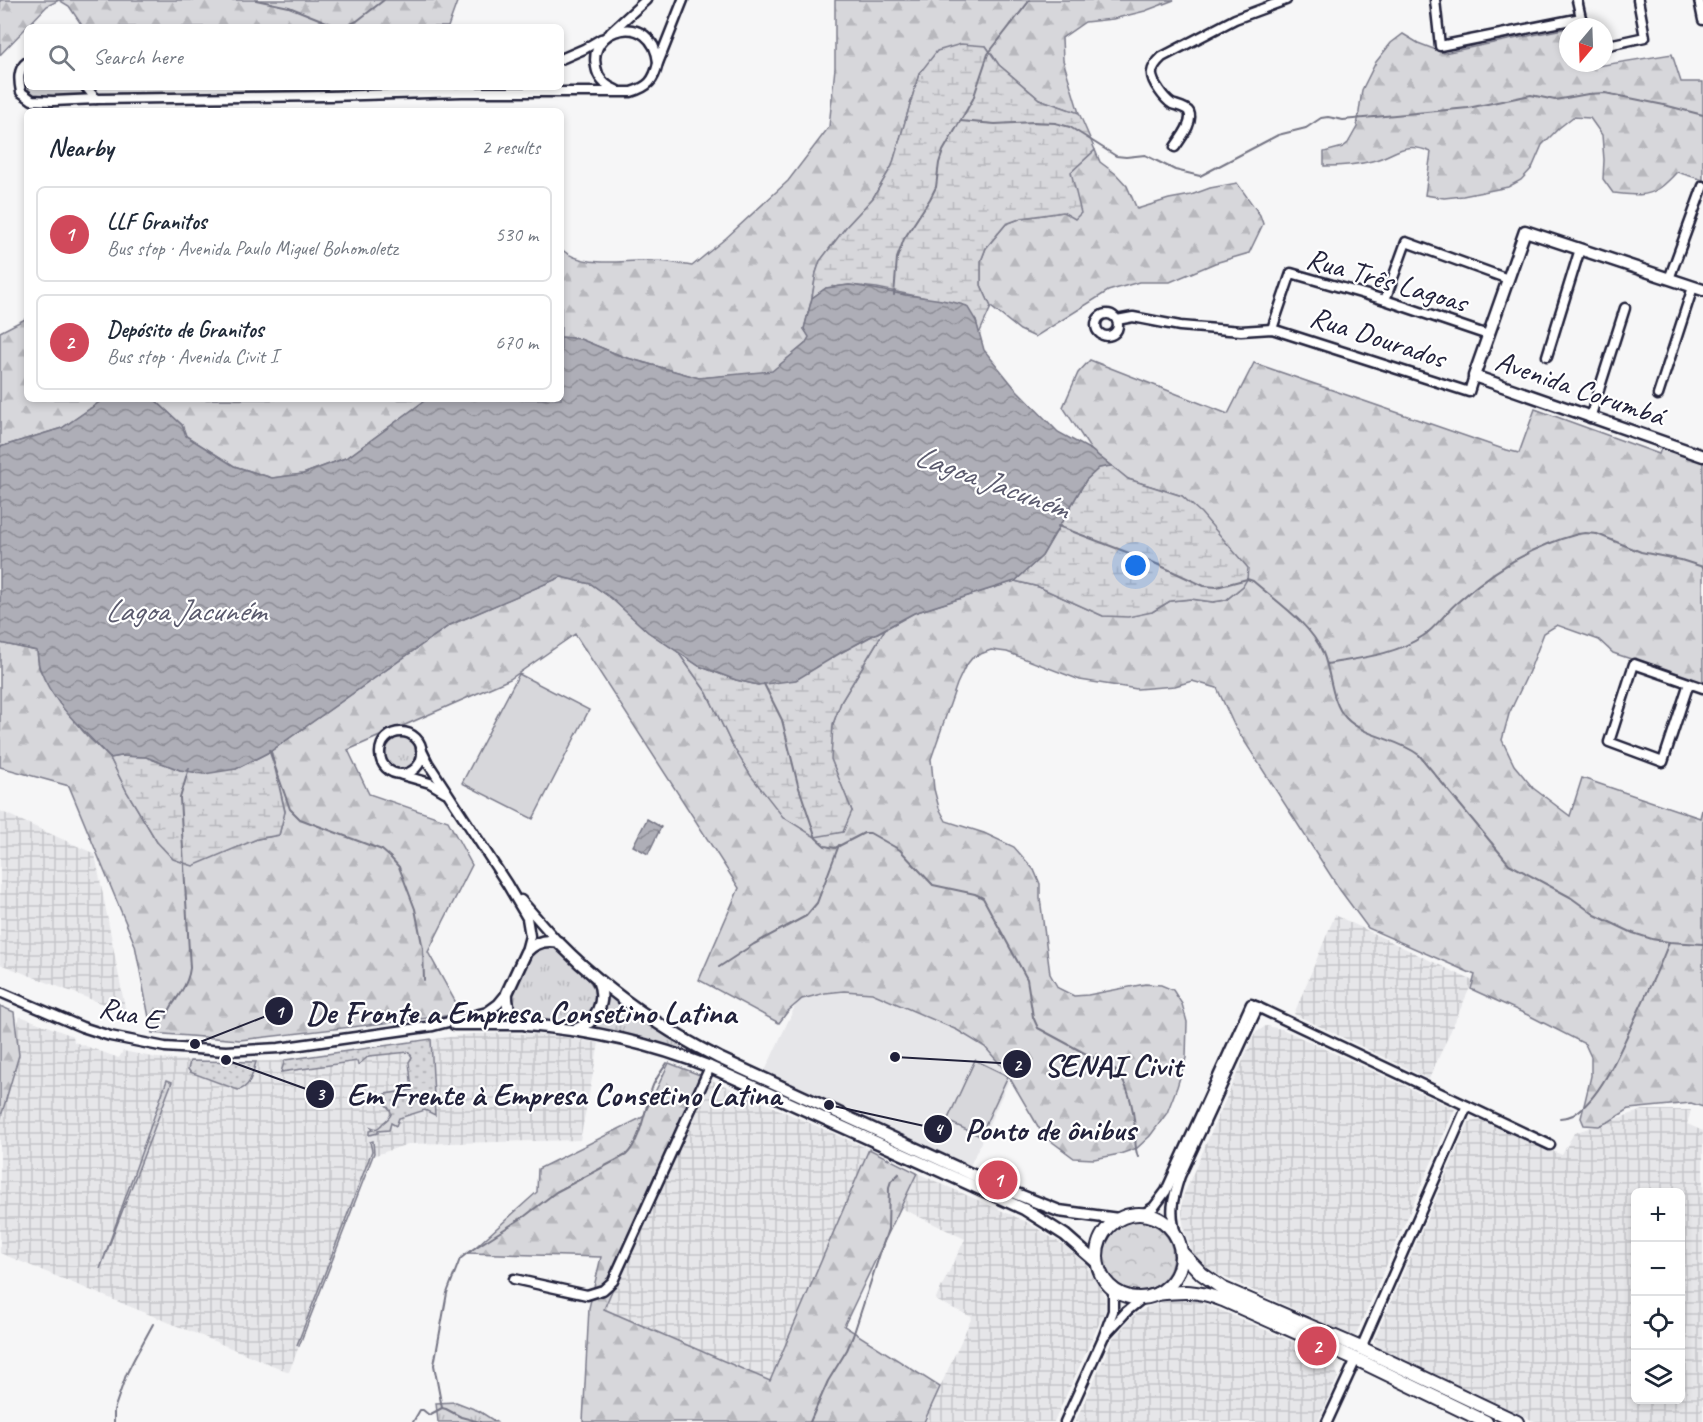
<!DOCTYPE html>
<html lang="en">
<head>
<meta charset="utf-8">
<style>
	:root { --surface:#fff; --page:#f2f2f3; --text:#1f2937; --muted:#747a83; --line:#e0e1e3; --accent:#d1495b }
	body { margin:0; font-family:Caveat,sans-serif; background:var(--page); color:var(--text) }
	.controls { position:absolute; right:18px; bottom:18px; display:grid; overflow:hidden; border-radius:9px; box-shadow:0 3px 9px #0003 }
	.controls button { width:54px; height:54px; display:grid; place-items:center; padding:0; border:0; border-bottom:2px solid var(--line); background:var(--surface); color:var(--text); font:30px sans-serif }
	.compass { position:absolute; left:1559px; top:18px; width:54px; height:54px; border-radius:50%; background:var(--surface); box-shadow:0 3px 9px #0003; rotate:199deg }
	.you { position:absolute; left:1136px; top:566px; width:21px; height:21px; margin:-15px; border:4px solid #fff; border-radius:50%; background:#1a73e8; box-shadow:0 0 0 9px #1a73e833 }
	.badge { display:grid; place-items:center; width:39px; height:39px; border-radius:50%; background:var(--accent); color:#fff; font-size:20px; font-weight:700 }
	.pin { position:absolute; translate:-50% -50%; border:3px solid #fff; box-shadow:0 2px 6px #0006 }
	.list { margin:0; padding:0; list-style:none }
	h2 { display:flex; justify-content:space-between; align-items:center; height:78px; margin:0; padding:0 24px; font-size:26px }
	h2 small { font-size:20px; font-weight:400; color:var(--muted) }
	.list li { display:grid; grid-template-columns:39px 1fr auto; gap:18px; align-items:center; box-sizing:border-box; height:96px; margin:0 12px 12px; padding:0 12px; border:2px solid var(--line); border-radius:9px }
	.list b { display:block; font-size:22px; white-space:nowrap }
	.list p { margin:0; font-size:20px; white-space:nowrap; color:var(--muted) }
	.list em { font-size:20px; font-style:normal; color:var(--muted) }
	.icon { flex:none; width:33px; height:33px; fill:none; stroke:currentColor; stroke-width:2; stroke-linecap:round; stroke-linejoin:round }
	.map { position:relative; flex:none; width:1703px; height:1422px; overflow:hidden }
	.search { position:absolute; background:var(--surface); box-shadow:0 3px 9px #0003; left:24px; top:24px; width:540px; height:66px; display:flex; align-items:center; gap:15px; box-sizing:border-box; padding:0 21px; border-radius:9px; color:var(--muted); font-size:22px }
	.panel { position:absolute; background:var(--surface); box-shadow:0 3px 9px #0003; left:24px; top:108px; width:540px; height:294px; border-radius:9px }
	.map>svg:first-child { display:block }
</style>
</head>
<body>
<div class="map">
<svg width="1703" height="1422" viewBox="0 0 1703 1422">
	<defs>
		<pattern id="industrial-grid" width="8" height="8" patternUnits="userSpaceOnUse" patternTransform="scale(1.5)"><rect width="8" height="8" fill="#e6e6e9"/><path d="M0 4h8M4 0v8" fill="none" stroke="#c5c5c9"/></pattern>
		<pattern id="grass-tufts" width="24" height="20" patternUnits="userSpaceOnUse" patternTransform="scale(1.5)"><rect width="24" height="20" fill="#d7d7db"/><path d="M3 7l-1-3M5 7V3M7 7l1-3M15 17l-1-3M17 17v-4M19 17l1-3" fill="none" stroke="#b8b8bd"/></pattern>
		<pattern id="forest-firs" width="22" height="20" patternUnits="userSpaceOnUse" patternTransform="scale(1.5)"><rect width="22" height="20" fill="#d7d7db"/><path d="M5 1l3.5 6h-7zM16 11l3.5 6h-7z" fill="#b8b8bd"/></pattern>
		<pattern id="wetland-marsh" width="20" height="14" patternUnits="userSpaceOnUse" patternTransform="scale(1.5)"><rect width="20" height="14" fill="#d7d7db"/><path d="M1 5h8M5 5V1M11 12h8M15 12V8" fill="none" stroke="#b8b8bd"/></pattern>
		<pattern id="park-crowns" width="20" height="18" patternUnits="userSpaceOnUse" patternTransform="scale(1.5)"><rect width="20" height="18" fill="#d7d7db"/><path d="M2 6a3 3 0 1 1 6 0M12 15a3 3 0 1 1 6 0" fill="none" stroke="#b8b8bd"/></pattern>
		<pattern id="garden-dots" width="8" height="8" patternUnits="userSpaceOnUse" patternTransform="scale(1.5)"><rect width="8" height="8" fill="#d7d7db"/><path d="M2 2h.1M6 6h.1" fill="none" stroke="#b8b8bd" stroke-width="1.8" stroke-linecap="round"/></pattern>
		<pattern id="water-waves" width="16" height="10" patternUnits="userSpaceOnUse" patternTransform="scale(1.5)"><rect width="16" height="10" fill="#aeaeb7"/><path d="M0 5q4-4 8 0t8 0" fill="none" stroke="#8d8d96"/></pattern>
	</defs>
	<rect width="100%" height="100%" fill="#f6f6f7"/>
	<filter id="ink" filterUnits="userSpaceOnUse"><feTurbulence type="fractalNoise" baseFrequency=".0167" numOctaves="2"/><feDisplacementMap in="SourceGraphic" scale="12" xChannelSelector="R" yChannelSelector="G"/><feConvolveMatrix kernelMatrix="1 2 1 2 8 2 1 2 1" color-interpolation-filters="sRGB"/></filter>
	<g filter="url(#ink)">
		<polygon fill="#e6e6e9" points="822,948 1026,1043 970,1166 765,1071"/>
		<g fill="url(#industrial-grid)" fill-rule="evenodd">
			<polygon points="0,811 95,854 126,1013 0,964"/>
			<polygon points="1335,915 1473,981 1429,1079 1294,1014"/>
			<polygon points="20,1016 73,1036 74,1042 119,1058 123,1051 157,1058 210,1062 277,1061 471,1034 512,1033 557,1036 599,1043 580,1140 408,1144 373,1156 289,1372 0,1253 0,1085"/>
			<polygon points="1266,1026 1282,1029 1455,1109 1355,1337 1217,1274 1201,1264 1191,1249 1184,1230 1182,1213 1183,1196 1255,1033"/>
			<polygon points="705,1077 869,1149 770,1381 604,1309"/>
			<path d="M 1643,1110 L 1691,1110 L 1687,1124 L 1703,1131 L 1703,1422 L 1536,1422 L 1378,1349 L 1374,1340 L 1469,1122 L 1480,1120 L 1562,1155 L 1574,1133 ZM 1636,1192 L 1680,1192 L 1680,1400 L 1636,1400 Z"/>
			<polygon points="917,1173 1027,1222 1065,1246 1087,1265 1105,1297 1105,1311 1054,1422 924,1422 972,1317 935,1300 965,1239 901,1208"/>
			<polygon points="1180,1297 1202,1302 1334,1360 1338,1377 1318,1422 1075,1422 1113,1338 1133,1316 1149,1306"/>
		</g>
		<g fill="url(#grass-tufts)" stroke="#7c7c8b" stroke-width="1.5">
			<polygon points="28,87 80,87 90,96 42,97 35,95 29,90"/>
			<circle cx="401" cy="753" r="18"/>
			<path d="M 543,947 C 559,945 567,957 578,968 C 589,980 602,991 593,1009 C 590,1017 585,1021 576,1023 L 529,1021 L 516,1014 L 513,1010 L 512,996 L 529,957 L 535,950 Z"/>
			<polygon points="609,996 612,996 643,1020 691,1049 818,1108 816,1111 594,1029 594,1024 604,1012"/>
			<polygon points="456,1402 479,1411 496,1422 438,1422 436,1403"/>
		</g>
		<g fill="url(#forest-firs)" stroke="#7c7c8b" stroke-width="1.5">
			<polygon points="0,0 460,0 457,2 448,27 83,27 69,6 59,0 47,6 0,55"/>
			<path d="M 835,0 L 1174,0 L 1145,11 L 1113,19 L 1085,22 L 1062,38 L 1063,60 L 1079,113 L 1039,99 L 999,65 L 986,46 L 919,74 L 892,166 L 873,198 L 846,227 L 820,261 L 816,273 L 812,298 L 804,329 L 810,337 L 805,344 L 772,372 L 699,378 L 624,357 L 580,339 L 561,337 L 561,249 C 585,270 624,259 654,261 C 667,261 679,264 692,266 L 726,238 L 788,181 L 829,127 L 835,68 Z"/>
			<path d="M 1568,28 L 1568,63 L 1584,63 L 1585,68 L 1672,54 L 1681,82 L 1703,82 L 1703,180 L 1677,172 C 1671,178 1665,185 1658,189 C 1645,198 1627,194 1613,193 L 1603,179 L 1604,160 L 1602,135 L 1590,118 L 1573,117 L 1559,128 L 1542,145 L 1532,168 L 1521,180 L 1508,187 L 1463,196 L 1444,198 L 1425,195 L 1431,152 C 1402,140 1397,155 1372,161 C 1357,165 1340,166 1324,166 L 1324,152 L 1343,147 L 1348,143 L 1357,127 L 1362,90 L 1376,62 L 1391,43 L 1403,34 L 1418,43 L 1444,53 Z"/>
			<polygon points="1095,150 1100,162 1116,174 1127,186 1137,209 1169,199 1191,195 1210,188 1237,183 1260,215 1263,224 1249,253 1215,263 1170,282 1139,282 1108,291 1035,337 1020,330 991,307 981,285 981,261 986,248 1006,224 1022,218 1063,212 1071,172"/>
			<polygon points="27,318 27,399 104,399 62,428 0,447 0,332"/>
			<polygon points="1090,360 1228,414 1254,363 1503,449 1519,453 1535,409 1659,454 1662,446 1703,461 1703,683 1613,653 1599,640 1557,625 1544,633 1531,667 1509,714 1502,740 1514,765 1533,788 1570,816 1582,778 1700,818 1703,806 1703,1107 1691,1103 1629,1109 1610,1121 1599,1126 1584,1125 1581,1118 1591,1076 1591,1057 1585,1044 1530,1016 1471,989 1475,975 1368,928 1340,890 1234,725 1217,688 1192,681 1175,686 1137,689 1080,680 1007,652 991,650 973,657 965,667 957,684 931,759 934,789 939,808 946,821 984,833 1014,847 1034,870 1040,884 1040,898 1050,974 1058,988 1074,996 1088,995 1145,984 1161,985 1173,990 1182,1004 1187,1022 1186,1058 1177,1087 1167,1113 1150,1136 1137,1148 1120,1154 1094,1159 1074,1158 1043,1135 1005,1070 985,1047 957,1030 872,993 844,991 825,993 802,999 788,1011 779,1023 699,980 739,888 575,634 510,679 348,750 369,794 448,821 472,865 428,952 462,1014 240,1040 152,1033 135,945 69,786 0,767 0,643 37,651 39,668 59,703 87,736 110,758 127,792 157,842 235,847 257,839 279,835 285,811 271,751 450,625 561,577 591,584 611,598 648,632 678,652 707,693 732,745 852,811 830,758 833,724 841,702 885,629 914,613 1015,581 1039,587 1103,616 1152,612 1170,601 1191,599 1213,602 1226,600 1243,586 1182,496 1128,479 1091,450 1063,407 1078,373"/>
			<polygon points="154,399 427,399 348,457 303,474 272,478 234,466 186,436 182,425"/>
			<polygon points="0,1006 14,1012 19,1055 0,1120"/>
			<polygon points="669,1063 705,1077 604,1309 770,1381 869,1149 917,1173 844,1326 940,1387 924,1422 583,1422 589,1308 601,1257 469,1253 537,1192 538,1169 643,1117"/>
		</g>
		<g fill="url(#wetland-marsh)" stroke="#7c7c8b" stroke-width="1.5">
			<polygon points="961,44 986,46 999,65 1039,99 1079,113 1095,150 1071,172 1081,213 1075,219 1063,212 1022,218 1006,224 986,248 981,261 981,285 991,307 979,334 976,321 926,298 877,288 849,285 826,288 812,298 816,273 820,261 846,227 873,198 892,166 919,74 937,51"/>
			<polygon points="1109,466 1112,466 1128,479 1182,496 1201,513 1248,568 1247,579 1243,586 1226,600 1213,602 1191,599 1170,601 1152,612 1128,617 1103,616 1039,587 1015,581 1042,556 1086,480 1099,468"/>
			<polygon points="885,629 841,702 833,724 831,759 852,811 843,832 815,837 783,817 751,776 732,745 707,693 678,652 699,666 736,680 758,685 842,652"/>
			<polygon points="271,751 285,812 279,835 257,839 193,866 173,859 157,842 127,792 110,758 121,756 146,757 180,770 236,769"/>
		</g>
		<circle fill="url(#park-crowns)" stroke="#7c7c8b" stroke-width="1.5" cx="1138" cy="1256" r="35"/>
		<g fill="url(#garden-dots)" stroke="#7c7c8b" stroke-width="1.5">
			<path d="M 431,1039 L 435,1115 L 425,1110 L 399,1118 L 396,1126 L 391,1123 L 389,1130 L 378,1131 L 378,1133 L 369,1135 L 369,1131 L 373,1130 L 371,1127 C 378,1130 378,1128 383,1123 C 393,1115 394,1113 385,1104 L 385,1094 L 412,1090 L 409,1062 L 412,1057 L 409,1052 L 369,1056 L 358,1065 L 357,1061 L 281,1072 L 285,1060 Z"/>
			<path d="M 190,1061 L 256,1062 C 252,1074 251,1087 238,1090 L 190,1072 L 188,1069 Z"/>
			<polygon points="167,1080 172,1082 100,1269"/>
			<polygon points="373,1141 374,1153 299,1346 297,1345 372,1151 370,1142"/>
		</g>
		<g fill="#d7d7db" stroke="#7c7c8b" stroke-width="1.5">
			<polygon points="519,674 589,710 533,819 462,783"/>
			<polygon points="975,1060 1008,1076 980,1136 947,1121"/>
		</g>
		<g fill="url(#water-waves)" stroke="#767685" stroke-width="1.5">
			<path d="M 849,285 C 868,287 887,292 906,295 C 927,298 947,299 967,306 L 976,321 L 984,350 L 1014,387 L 1058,432 L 1091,450 L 1111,466 L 1099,468 L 1086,480 L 1042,556 L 1015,581 L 914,613 L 842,652 L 796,680 L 758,685 L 736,680 L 699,666 L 648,632 L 611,598 L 591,584 L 561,577 L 450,625 L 271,751 L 236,769 L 204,774 L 180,770 L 146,757 L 121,756 L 110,758 C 85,731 53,705 40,669 C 38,664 38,657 37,651 L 0,643 L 0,447 L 62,428 L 104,399 L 154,399 L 182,425 L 186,436 L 234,466 L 272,478 L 303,474 L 348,457 L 427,399 L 561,399 L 561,337 L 580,339 L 624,357 L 699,378 L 772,371 L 805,344 L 809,337 L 804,329 L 812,298 L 826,288 Z"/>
			<polygon points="647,819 661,827 648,854 633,846"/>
		</g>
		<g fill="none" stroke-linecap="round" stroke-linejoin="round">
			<g stroke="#767685" stroke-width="2">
				<polyline points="256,0 289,7 334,25 343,27"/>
				<polyline points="345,27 357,21 384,0"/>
				<polyline points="960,121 995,124 1034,122 1055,123 1070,127 1116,156 1126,157 1145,155 1175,170 1200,176 1278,135 1306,128 1321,118 1328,117 1343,120 1468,108 1526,96 1531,95 1555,100 1588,94 1605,93 1664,105 1703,115"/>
				<polyline points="894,295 897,258 904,239 930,199 936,187 939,163 943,151 973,99 988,54 1030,0"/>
				<path d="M 1058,526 L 1150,561 L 1204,586 L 1217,587 L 1247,579 L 1253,581 C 1277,602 1310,623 1323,653 C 1331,672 1331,703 1346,718 C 1364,737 1397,738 1419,755 L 1509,864 L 1570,897 L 1595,915 L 1633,933 L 1652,939 L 1669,942 L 1703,944"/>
				<path d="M 1327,664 C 1360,658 1395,655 1423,636 C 1437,627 1446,611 1459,601 C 1493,570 1533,546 1578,534 L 1585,533 L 1597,534 L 1641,552 L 1681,560 L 1703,567"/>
				<path d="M 764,684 L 782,720 L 798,785 L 816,838 L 825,846 L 835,848 L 864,833 L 870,833 L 900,850 L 933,885 L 975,894 L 983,898 L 1027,979 L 1033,1017 L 1038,1028 L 1114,1069 C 1129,1084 1133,1107 1135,1128 C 1136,1137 1134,1148 1138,1157"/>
				<polyline points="269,750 290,809 300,819 382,850 390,857 399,867 415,909 423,949 424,980"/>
				<polyline points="719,967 754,944 806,916 817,903 839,845"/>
				<path d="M 167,1018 C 168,1008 176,1001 181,992 C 186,984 189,977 190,968 L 180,798 L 189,768"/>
				<path d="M 1560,1118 C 1564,1118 1569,1117 1573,1115 C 1602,1098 1623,1044 1637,1014 C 1648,990 1660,967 1669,942"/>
				<path d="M 442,1408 L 434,1365 L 447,1293 L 460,1259 L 470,1251 L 525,1216 L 556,1192 L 626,1155 C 641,1141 645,1108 652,1088 C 655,1079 662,1071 667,1063"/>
				<polyline points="114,1422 114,1410 126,1375 134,1359 153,1324"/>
				<polyline points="413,1422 420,1410 423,1410 429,1415 442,1408 446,1409 461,1417 480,1422"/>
				<polyline points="810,1422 828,1381 847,1350 853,1336 888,1229 889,1187 891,1181 899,1174"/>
			</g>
			<defs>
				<g id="minor">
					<polyline points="1435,0 1440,46 1581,18"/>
					<polyline points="1577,0 1583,27"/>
					<polyline points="1699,0 1703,20"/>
					<polyline points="611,32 646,0"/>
					<polyline points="1604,46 1645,37 1638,0"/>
					<polyline points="561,59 584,49 601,39"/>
					<path d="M 27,62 C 17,69 19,82 21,92 L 32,100 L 53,101 L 96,99 L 329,96 L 462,92 L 631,92 C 648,87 654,81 658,63 L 683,0"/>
					<polyline points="86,87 96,99"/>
					<path d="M 616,90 C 606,86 598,79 596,67 C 587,27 652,10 658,62"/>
					<path d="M 1175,147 C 1180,139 1194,123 1189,112 C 1186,107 1177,106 1172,104 C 1166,100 1163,96 1159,90 C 1149,76 1149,69 1162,57 L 1235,19 L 1286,0"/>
					<polyline points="1669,279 1703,186"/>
					<polyline points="1385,300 1406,242 1508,279"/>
					<circle cx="1107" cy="325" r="11"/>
					<polyline points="1117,320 1133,317 1180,326 1241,331 1272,329 1469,392 1474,376"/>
					<polyline points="1272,329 1291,273 1385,300 1488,335"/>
					<polyline points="1547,356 1580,249"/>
					<polyline points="1658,395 1693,287"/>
					<polyline points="1590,418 1625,308"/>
					<polyline points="1689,683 1663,762 1609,742 1634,664 1703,688"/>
					<circle cx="401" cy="753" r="21"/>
					<polyline points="421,749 428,763 507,884 527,918 530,936 526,951"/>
					<polyline points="402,775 430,783 445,792"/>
					<polyline points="521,900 558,942"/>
					<polyline points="0,992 82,1027 110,1036 165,1047 226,1051 279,1048 433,1026 487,1012 498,1004 507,993"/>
					<polyline points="454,1025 525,1025"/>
					<polyline points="1143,1214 1154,1207 1166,1191 1251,1004 1550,1145"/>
					<path d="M 1177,1238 C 1169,1213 1172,1200 1180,1176 L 1258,1007"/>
					<polyline points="514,1279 587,1295 603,1290 613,1281 710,1067"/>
					<polyline points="1105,1335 1127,1311 1143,1298"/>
					<polyline points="1361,1348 1467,1106"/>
					<polyline points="1065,1422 1103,1338 1113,1311 1113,1290"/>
					<polyline points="1327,1422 1356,1359"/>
				</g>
				<g id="tertiary">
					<polyline points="1703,290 1525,231 1474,376 1703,456"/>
					<path d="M 575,1030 C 597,1022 607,1002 598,980"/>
					<path d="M 1097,1263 L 1065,1235 L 1024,1209 L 710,1067 C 651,1043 590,1030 527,1025 C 512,1020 506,1009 507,993 L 526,952 C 535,942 545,939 558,942 C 605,990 659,1028 719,1058 L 997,1186 L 1059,1211 L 1118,1219"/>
				</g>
				<g id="secondary">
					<circle cx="1139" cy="1256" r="42"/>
					<polyline points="1181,1252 1202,1274 1222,1288 1361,1348 1517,1422"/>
					<path d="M 1157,1294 C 1184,1291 1196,1290 1223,1300 L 1356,1359 L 1486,1422"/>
				</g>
			</defs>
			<use href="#minor" stroke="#22223b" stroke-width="13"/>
			<use href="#tertiary" stroke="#22223b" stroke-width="15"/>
			<use href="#secondary" stroke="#22223b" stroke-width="16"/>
			<use href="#minor" stroke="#fff" stroke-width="8"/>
			<use href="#tertiary" stroke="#fff" stroke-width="10"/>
			<use href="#secondary" stroke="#fff" stroke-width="12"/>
		</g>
	</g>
	<g text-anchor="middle" stroke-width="4.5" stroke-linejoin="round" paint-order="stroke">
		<g font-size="30" fill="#22223b" stroke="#fff">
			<text transform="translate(1387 280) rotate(16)" y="10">Rua Três Lagoas</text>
			<text transform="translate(1378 337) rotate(18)" y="10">Rua Dourados</text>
			<text transform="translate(1580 388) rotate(19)" y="10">Avenida Corumbá</text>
			<text transform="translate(130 1013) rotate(13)" y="10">Rua E</text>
		</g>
		<g font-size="32" font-style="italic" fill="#5a5a6d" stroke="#fff">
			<text transform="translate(992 481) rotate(20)" y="11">Lagoa Jacuném</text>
			<text x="185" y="621">Lagoa Jacuném</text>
		</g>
	</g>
	<path fill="none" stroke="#22223b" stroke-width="2" d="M195 1044L279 1011M895 1057L1017 1064M226 1060L320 1094M829 1105L938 1129"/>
	<g fill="#22223b" stroke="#fff" stroke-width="2">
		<circle cx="195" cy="1044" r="6"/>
		<circle cx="895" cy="1057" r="6"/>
		<circle cx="226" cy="1060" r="6"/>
		<circle cx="829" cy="1105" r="6"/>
		<circle cx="279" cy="1011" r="15"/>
		<circle cx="1017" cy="1064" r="15"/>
		<circle cx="320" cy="1094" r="15"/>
		<circle cx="938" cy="1129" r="15"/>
	</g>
	<g font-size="18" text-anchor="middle" font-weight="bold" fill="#fff">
		<text x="279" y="1018">1</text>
		<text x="1017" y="1071">2</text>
		<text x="320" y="1100">3</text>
		<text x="938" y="1135">4</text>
	</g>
	<g font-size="32" text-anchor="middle" font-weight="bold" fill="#22223b" stroke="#fff" stroke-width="4.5" stroke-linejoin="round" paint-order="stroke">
		<text x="521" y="1023">De Fronte a Empresa Consetino Latina</text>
		<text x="1113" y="1076">SENAI Civit</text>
		<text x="564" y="1105">Em Frente à Empresa Consetino Latina</text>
		<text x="1050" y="1140">Ponto de ônibus</text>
	</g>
</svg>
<div class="controls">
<button>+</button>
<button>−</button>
<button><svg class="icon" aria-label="locate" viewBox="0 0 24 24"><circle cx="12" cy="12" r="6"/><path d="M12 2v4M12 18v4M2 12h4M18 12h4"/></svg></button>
<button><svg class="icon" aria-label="layers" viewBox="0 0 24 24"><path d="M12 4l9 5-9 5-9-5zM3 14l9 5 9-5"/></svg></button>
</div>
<svg class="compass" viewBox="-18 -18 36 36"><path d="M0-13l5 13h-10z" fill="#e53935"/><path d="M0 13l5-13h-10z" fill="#747a83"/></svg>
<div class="you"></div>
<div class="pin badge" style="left:998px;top:1180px">1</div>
<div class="pin badge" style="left:1317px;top:1346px">2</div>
<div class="search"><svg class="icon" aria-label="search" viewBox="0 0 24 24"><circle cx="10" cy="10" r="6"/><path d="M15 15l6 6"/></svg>Search here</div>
<section class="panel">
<h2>Nearby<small>2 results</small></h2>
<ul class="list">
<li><span class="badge">1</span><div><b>LLF Granitos</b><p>Bus stop · Avenida Paulo Miguel Bohomoletz</p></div><em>530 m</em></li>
<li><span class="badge">2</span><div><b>Depósito de Granitos</b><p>Bus stop · Avenida Civit I</p></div><em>670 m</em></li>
</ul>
</section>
</div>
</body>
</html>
